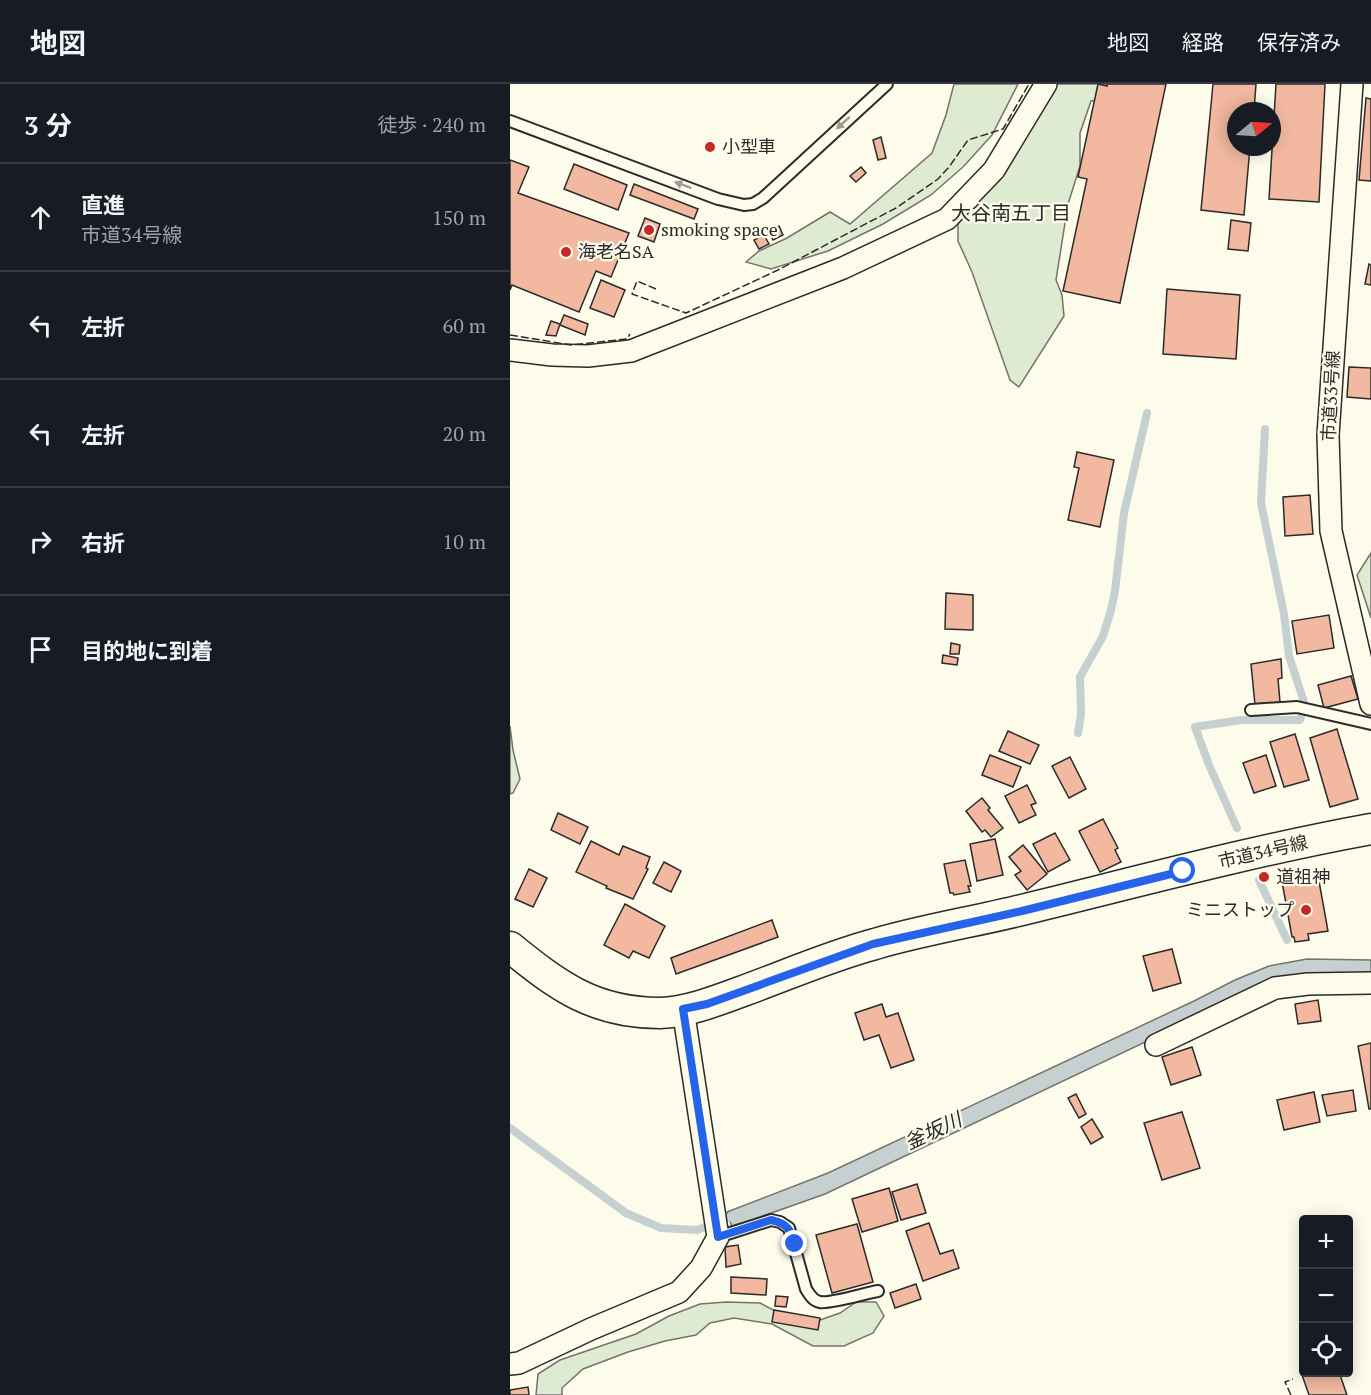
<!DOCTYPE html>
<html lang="ja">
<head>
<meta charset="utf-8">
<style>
	:root { --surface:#171b24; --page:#20242c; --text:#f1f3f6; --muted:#9ea1a6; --line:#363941 }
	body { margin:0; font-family:"PT Serif","Noto Sans JP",serif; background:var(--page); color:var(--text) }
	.controls { position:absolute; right:18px; bottom:18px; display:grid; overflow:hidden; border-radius:6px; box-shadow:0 3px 15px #0003 }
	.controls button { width:54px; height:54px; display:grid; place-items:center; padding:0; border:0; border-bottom:2px solid var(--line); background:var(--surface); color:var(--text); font:30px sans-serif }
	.compass { position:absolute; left:717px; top:18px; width:54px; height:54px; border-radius:50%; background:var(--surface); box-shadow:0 3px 15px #0003; rotate:72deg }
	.stop { position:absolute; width:18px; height:18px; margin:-14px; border:4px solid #2563eb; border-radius:50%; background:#fff }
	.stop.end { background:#2563eb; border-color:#fff; box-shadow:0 2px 6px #0008 }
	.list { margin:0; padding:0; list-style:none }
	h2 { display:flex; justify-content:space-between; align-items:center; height:78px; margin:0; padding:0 24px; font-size:26px }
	h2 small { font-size:20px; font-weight:400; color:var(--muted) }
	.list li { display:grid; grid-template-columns:39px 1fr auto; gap:18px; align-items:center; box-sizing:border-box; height:108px; padding:0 24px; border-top:2px solid var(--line) }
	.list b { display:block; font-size:22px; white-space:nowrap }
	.list p { margin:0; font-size:20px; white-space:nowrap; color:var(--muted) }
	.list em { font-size:20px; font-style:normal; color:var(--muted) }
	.icon { flex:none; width:33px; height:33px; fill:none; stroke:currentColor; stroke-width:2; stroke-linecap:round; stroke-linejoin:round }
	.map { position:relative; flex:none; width:861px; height:1311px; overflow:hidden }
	header { display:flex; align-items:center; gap:36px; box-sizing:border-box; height:84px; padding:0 30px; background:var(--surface); border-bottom:2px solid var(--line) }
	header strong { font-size:28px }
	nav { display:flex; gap:33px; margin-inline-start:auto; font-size:21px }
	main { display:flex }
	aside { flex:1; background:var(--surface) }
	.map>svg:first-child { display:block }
</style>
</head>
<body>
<header>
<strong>地図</strong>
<nav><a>地図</a><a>経路</a><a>保存済み</a></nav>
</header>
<main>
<aside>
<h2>3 分<small>徒歩 · 240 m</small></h2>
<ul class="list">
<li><svg class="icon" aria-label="ahead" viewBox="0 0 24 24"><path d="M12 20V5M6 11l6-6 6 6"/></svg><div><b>直進</b><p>市道34号線</p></div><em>150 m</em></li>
<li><svg class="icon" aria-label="left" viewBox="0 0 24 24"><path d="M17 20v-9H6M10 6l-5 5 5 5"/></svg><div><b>左折</b></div><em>60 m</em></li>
<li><svg class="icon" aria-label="left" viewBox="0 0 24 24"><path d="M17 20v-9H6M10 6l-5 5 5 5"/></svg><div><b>左折</b></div><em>20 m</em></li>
<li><svg class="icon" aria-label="right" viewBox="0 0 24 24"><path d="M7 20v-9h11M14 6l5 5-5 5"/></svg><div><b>右折</b></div><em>10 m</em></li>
<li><svg class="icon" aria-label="arrive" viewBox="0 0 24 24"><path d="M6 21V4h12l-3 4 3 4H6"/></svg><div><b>目的地に到着</b></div></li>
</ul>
</aside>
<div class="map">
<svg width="861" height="1311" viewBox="0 0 861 1311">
	<rect width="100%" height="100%" fill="#fdfbea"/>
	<g fill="#deebd1" stroke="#74746e" stroke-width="1.5">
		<polygon points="444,0 508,0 482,51 453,83 421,111 373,140 318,167 261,185 236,178 249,167 277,154 320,128 340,140 422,69 436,31"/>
		<polygon points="542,0 609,0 596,15 581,17 570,49 570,82 558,120 546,196 552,211 554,232 509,303 500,296 462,188 448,157 448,140"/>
		<polygon points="861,469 861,534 847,491"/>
		<polygon points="0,642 3,666 10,695 3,709 0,710"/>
		<polygon points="216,1218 250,1219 273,1231 310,1236 330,1229 346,1218 366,1218 374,1232 363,1249 334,1262 303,1262 262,1240 224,1234 200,1239 186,1251 155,1257 118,1268 73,1285 52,1304 52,1311 26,1311 28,1290 50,1276 126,1250 159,1232 190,1220"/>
	</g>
	<polygon fill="#c7d0d0" stroke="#74746e" stroke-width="1.5" points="797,875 861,876 861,893 751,903 315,1110 222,1143 217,1128 318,1089 684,917 725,896 759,882"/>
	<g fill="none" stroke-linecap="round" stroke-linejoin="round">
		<g stroke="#c7d0d0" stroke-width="8">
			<polyline points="568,649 571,631 570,593 593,552 601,526 605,507 614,429 637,329"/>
			<polyline points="727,744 699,681 685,643 731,636 790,636 795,621 779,572 774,530 751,419 755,345"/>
			<polyline points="749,796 777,856"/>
			<polyline points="0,1044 116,1129 151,1144 187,1146 229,1130"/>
		</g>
	</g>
	<g fill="#f2b8a0" stroke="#2b2b2b" stroke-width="1.5">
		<polygon points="588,0 597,2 597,0 656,0 610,219 553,207 577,95 568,93"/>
		<polygon points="703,0 746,0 744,27 726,27 726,63 740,63 734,131 691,126"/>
		<polygon points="766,0 815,0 809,118 759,115"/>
		<polygon points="856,14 861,15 861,97 849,96"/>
		<polygon points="371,53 376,74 368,76 363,56"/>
		<polygon points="0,76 19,83 8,109 119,149 101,193 86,187 69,228 2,201 0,206"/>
		<polygon points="64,80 117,101 108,126 54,105"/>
		<polygon points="351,83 356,89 346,98 340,92"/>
		<polygon points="124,100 188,125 184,135 120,111"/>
		<polygon points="135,134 150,140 144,158 128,152"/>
		<polygon points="721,136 741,139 738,167 718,165"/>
		<polygon points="269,142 273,151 263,156 259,148"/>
		<polygon points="254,151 259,160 249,165 244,156"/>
		<polygon points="859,180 861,181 861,201 855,200"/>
		<polygon points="91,196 115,206 104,233 80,224"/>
		<polygon points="657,205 730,211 726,275 653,270"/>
		<polygon points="54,231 78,240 75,251 50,241"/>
		<polygon points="41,237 50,240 46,252 36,251"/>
		<polygon points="839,283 861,284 861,315 837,313"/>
		<polygon points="567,368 604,376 590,443 558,436 569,384 564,383"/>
		<polygon points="800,411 803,450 775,452 773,413"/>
		<polygon points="436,509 463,511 463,546 435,545"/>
		<polygon points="819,531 824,564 787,570 782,537"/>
		<polygon points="441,559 450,561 449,570 440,570"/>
		<polygon points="433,571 448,574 447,581 432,579"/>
		<polygon points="771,575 772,594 768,595 770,618 745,621 741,580"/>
		<polygon points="841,592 848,615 814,624 808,601"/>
		<polygon points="827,645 848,715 820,723 800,654"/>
		<polygon points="498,647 529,661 520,680 489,667"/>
		<polygon points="785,650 799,696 774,703 760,658"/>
		<polygon points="480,671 511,683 503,703 472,691"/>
		<polygon points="756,671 766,702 744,709 733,679"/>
		<polygon points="560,673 576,705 559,714 542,682"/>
		<polygon points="517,701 526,719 521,721 526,731 509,739 495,712"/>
		<polygon points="472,714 480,724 478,726 493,744 481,753 475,746 472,748 456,727"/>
		<polygon points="48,729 78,743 70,760 41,746"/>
		<polygon points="593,735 608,764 605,766 611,778 590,788 569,747"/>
		<polygon points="545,749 560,776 538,788 523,760"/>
		<polygon points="485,755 493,791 467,797 460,760"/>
		<polygon points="81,757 109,771 113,762 140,773 136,784 138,785 123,815 96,804 97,802 66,788"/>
		<polygon points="513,761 537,790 517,806 505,791 511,787 499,773"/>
		<polygon points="455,776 461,802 458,802 460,808 444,811 443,809 440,809 434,780"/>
		<polygon points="154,778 171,787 161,808 143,799"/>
		<polygon points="19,785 37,794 23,823 5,815"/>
		<polygon points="807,786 818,847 798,850 799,856 785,858 784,853 782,853 771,792"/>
		<polygon points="115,820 155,842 139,874 123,867 119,874 94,861"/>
		<polygon points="262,836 268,853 166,890 161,874"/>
		<polygon points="662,865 671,899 643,907 633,872"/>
		<polygon points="808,916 811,937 788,940 785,920"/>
		<polygon points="372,920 376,933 388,929 404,976 381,984 369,951 354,956 345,929"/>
		<polygon points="861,959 861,1025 859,1025 848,962"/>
		<polygon points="682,963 691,991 661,1001 652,973"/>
		<polygon points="843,1006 846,1027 817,1032 812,1011"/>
		<polygon points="804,1008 810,1038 774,1046 767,1016"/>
		<polygon points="566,1010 576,1030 569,1034 558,1014"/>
		<polygon points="672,1028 690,1084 652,1096 634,1039"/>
		<polygon points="582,1035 593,1053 581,1060 571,1043"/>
		<polygon points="407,1100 416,1129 391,1136 382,1108"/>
		<polygon points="379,1104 388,1137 352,1148 342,1115"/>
		<polygon points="419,1139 430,1170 443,1166 449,1184 413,1197 396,1147"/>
		<polygon points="347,1140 363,1198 322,1209 306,1151"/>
		<polygon points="228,1161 231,1180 216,1183 215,1163"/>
		<polygon points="221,1193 257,1195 256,1211 221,1209"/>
		<polygon points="406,1200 411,1215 385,1224 380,1209"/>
		<polygon points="266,1212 278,1213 276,1223 265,1222"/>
		<polygon points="264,1226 310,1234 308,1246 262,1238"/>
		<polygon points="798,1288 829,1288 837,1311 799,1311 792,1291"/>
		<polygon points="18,1303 19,1311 0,1311 0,1306"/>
	</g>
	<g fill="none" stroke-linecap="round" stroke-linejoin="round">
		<defs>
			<g id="lane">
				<polyline points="0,37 208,115 234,121 243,120 253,114 377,0"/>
				<polyline points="741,626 787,623 861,640"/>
				<path d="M 208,1153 L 261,1136 L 270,1138 L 279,1144 L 296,1205 C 300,1211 303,1217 310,1218 C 322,1220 355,1209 368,1207"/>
			</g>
			<g id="street">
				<polyline points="842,0 818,351 821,447 861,620"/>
				<polyline points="0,266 42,271 78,272 121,267 333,184 437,135 484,86 536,0"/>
				<polyline points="646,961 765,904 798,900 861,899"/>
				<polyline points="0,1280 9,1279 81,1245 169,1208 191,1184 208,1153 173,925"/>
			</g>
			<path id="secondary" d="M 0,863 C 48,902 84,929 150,929 C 178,928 206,917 233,907 C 277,891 320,872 365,860 C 416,845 469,837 520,824 C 634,796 746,766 861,745"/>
		</defs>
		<use href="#lane" stroke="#2b2b2b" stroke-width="14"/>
		<use href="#street" stroke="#2b2b2b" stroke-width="24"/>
		<use href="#secondary" stroke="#2b2b2b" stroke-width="33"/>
		<use href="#lane" stroke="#fdfbea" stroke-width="10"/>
		<use href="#street" stroke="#fdfbea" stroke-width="21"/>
		<use href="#secondary" stroke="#fdfbea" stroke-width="30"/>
		<g stroke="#2b2b2b" stroke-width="1.5" stroke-dasharray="8 3" stroke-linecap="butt">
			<polyline points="146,205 127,197 122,210 176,229 268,186 386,124 428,95 439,83 458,56 493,45 519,0"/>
			<polyline points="0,251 61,261 117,255 120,250"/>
			<polyline points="781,1311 775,1298 783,1295"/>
		</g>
	</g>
	<defs><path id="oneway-solid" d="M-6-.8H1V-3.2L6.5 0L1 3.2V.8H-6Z" transform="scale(1.5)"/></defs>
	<g fill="#9e9d94">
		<use href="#oneway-solid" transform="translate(333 39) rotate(138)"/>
		<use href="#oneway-solid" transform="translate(173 101) rotate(-159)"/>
	</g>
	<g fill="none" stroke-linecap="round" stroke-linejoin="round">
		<path stroke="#2563eb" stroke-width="8" d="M 285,1160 C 280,1145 278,1140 261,1136 L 208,1153 L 173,925 L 197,920 L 363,860 L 512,827 L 673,787"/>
	</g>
	<g fill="#c62828" stroke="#fdfbea" stroke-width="2">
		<circle cx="200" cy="63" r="6"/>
		<circle cx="139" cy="146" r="6"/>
		<circle cx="56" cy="168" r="6"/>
		<circle cx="754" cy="793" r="6"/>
		<circle cx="796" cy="826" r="6"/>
	</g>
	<g text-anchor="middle" stroke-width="4.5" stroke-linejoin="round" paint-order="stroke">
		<g font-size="18" fill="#2b2b2b" stroke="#fdfbea" text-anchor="start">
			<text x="212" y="69">小型車</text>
			<text x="151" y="152">smoking space</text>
			<text x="68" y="174">海老名SA</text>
			<text x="766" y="799">道祖神</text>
			<text x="784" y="832" text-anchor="end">ミニストップ</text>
		</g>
		<g font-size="18" fill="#2b2b2b" stroke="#fdfbea">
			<text transform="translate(821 312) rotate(-87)" y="6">市道33号線</text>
			<text transform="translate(753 768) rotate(-13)" y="6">市道34号線</text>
		</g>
		<g font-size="20" fill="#2b2b2b" stroke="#fdfbea">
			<text x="501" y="136">大谷南五丁目</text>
		</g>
		<g font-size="20" font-style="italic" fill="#2b2b2b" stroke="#fdfbea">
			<text transform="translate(423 1047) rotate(-25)" y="7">釜坂川</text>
		</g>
	</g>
</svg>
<div class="controls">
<button>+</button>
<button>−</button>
<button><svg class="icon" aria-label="locate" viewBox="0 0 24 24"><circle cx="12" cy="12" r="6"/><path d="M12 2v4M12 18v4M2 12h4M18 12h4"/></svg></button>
</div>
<svg class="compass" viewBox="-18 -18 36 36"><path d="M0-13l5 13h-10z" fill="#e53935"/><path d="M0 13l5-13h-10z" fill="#9ea1a6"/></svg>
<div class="stop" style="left:673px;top:787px"></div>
<div class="stop end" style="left:285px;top:1160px"></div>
</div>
</main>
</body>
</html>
